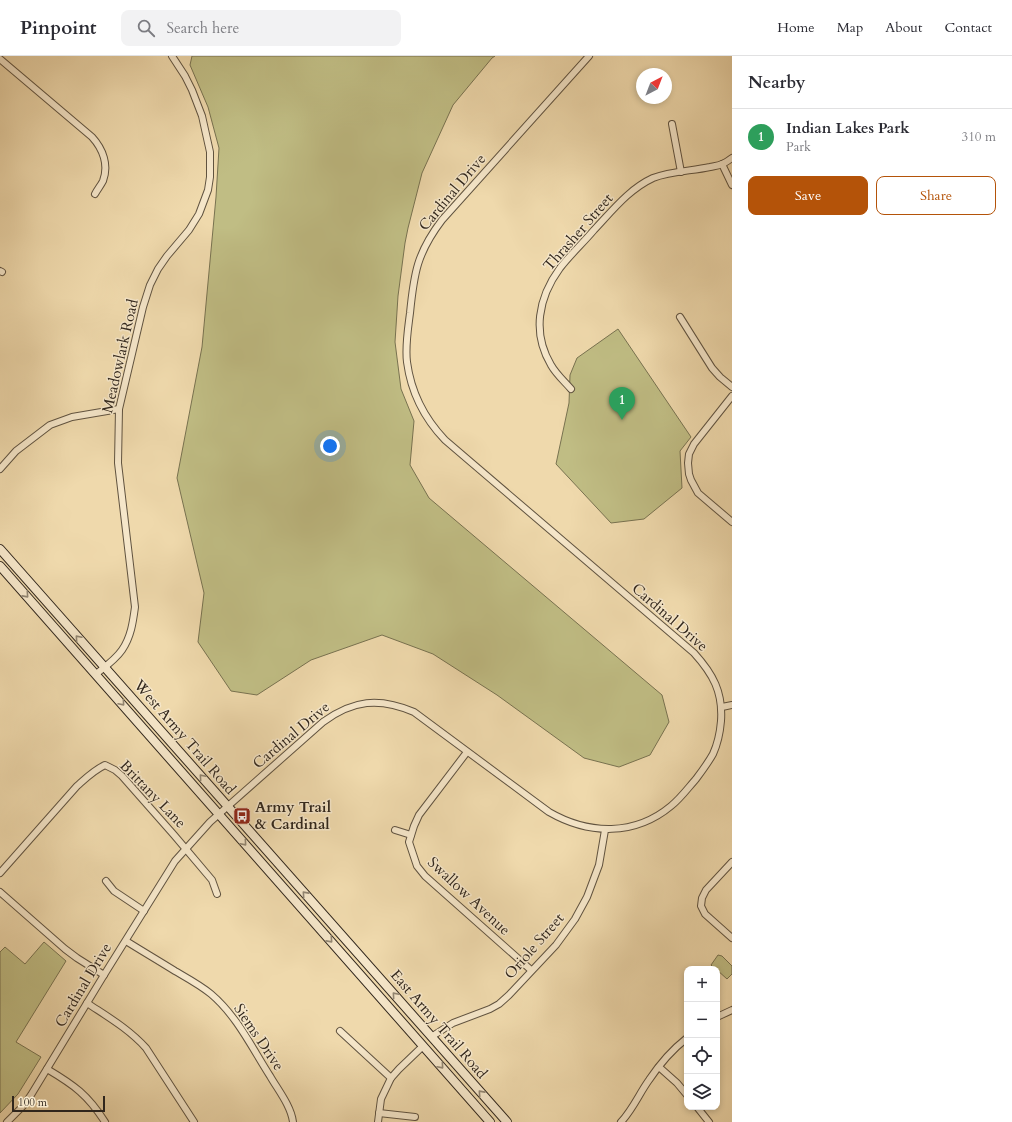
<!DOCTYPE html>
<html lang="en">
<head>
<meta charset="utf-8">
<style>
	:root { --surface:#fff; --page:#f2f2f3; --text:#2b2b33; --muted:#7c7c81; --line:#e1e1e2; --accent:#b45309 }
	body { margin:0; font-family:Cardo,serif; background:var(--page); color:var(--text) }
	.controls { position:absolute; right:12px; bottom:12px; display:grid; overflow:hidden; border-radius:8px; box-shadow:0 2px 6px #0003 }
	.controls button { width:36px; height:36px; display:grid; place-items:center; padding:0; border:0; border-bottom:1px solid var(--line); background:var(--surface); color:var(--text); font:20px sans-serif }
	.compass { position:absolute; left:636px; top:12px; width:36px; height:36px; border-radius:50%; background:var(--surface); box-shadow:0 2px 6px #0003; rotate:42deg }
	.scale { position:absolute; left:12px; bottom:10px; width:93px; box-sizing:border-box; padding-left:4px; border:2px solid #30261c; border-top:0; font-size:11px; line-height:14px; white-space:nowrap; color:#30261c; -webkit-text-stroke:3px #f5e6c9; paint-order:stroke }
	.you { position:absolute; left:330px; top:390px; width:14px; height:14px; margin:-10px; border:3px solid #fff; border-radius:50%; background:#1a73e8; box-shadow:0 0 0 6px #1a73e833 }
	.badge { display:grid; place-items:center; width:26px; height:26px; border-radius:50%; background:var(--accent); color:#fff; font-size:13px; font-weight:700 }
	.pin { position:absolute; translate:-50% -33px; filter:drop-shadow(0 1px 2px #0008) }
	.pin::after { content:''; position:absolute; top:21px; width:14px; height:12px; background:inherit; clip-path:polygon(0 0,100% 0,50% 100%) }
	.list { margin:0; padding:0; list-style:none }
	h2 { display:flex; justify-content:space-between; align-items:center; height:52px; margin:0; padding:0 16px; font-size:17px }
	h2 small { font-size:13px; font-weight:400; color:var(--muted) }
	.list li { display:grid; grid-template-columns:26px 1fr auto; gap:12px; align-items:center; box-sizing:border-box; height:56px; padding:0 16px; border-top:1px solid var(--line) }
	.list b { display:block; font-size:15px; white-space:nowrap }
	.list p { margin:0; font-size:13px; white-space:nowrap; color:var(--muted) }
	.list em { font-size:13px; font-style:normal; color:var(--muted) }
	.actions { display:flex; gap:8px; padding:12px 16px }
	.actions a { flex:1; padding:9px 0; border:1px solid var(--accent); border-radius:8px; text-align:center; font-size:14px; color:var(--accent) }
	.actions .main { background:var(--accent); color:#fff }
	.icon { flex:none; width:22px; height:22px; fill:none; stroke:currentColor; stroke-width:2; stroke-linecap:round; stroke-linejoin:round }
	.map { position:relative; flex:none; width:732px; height:1066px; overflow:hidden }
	header { display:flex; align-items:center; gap:24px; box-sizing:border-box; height:56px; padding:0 20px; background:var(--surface); border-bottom:1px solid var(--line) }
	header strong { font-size:19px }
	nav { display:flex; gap:22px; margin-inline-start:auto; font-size:14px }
	.search { width:280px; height:36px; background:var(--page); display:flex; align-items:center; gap:10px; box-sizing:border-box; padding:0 14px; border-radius:8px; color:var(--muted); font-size:15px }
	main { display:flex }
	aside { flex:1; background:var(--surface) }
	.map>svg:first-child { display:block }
</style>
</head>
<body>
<header>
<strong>Pinpoint</strong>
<div class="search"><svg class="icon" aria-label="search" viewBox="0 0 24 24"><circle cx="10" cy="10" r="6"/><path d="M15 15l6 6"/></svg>Search here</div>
<nav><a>Home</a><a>Map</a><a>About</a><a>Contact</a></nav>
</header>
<main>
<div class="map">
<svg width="732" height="1066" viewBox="0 0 732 1066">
	<rect width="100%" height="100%" fill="#efd9ac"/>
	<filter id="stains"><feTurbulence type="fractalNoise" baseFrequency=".005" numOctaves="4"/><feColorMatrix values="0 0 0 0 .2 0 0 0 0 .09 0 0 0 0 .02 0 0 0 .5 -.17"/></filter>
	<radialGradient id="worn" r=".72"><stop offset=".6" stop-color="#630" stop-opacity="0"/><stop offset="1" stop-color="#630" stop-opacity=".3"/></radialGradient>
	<g fill="#c0bd84" stroke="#787250">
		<polygon points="192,0 495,0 492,2 453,49 422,117 408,172 405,187 398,240 395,286 401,333 414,365 410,409 429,442 662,639 669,666 650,699 619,711 584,702 497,639 433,598 382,579 311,604 257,639 231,635 198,586 204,537 177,422 202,291 216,141 219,92 208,51 190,9"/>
		<polygon points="618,273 691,381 680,395 682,432 644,463 611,467 556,408 569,347 570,319 577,302"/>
		<polygon points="44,886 66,905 16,986 41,1001 18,1038 0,1057 0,896 5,891 25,908"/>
		<polygon points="718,899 722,900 732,910 732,918 727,923 717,914 717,913 715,913 711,909"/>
	</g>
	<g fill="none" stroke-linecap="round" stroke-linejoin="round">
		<defs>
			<g id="minor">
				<path d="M 0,3 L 92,81 C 103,93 109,109 103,125 C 101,129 97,134 95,138"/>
				<polyline points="672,68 681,116"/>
				<polyline points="722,108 732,129"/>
				<polyline points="0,215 2,216"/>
				<polyline points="680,261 712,312 720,321 732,331"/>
				<path d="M 571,333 C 564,325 556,318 551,309 C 532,277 538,242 560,212 C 570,199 583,187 594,174 C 612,155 629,133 653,122 C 671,115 692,115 710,111 C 714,110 718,110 722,108 C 725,107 729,104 732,102"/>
				<polyline points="732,340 694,388 689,398 688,407 689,418 691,424 698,437 732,466"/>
				<polyline points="0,413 16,395 50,369 72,361 119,353"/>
				<path d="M 96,618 C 105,611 116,603 122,594 C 131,581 133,566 135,551 L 118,407 L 119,353 L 143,251 L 150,229 L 158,213 L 167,200 L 189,174 L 199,158 L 208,134 L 210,121 L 210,96 L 202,60 L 192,34 L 185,20 L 172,0"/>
				<polyline points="722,651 732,649"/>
				<polyline points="467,696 419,759 414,770 409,786 417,810 425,820 531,914"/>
				<polyline points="395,774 411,779"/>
				<polyline points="732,806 706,834 702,842 701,850 705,858 732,882"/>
				<path d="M 0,817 L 77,730 C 86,722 94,714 105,709 L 115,714 L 122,720 L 174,779 L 212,824 L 217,838"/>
				<polyline points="106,825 114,835 144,855"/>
				<polyline points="0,836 65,893 77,902 104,919"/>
				<path d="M 126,885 C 142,895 159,905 175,915 C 187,922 200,929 211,938 C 237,960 252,992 270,1020 C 278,1034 291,1050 293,1066"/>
				<path d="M 87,947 C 108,961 129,973 146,992 L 194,1066"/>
				<polyline points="717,961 732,954"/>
				<polyline points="340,975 391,1022"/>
				<polyline points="431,981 453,967 490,953 499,948 509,939 556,889 575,863 587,841 599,809 605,774"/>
				<polyline points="659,1011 677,1027 687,1039"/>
				<path d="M 47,1013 C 74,1029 88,1039 105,1066"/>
				<polyline points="697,1051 709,1066"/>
				<polyline points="379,1057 415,1061"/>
				<path d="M 7,1066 L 24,1049 L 31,1039 L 104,919 L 175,805 L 210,766 L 323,666 C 353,644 379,641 414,656 L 549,756 C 589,779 635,780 671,750 C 681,742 688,732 696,723 C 702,715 708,707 713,698 C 718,687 720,677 721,665 C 723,636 713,618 694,597 L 445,384 C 424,362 411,336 407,306 C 405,290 408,273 410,257 C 414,217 417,197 442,164 L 589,0"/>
				<polyline points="378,1066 381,1043 391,1022 399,1013 423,990"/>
				<path d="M 621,1066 C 633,1053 639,1038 649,1024 C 659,1009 673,993 687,982"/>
			</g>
			<g id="secondary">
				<polyline points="0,493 507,1066"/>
				<polyline points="0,510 490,1066"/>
			</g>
		</defs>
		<use href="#minor" stroke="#605340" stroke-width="8"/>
		<use href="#secondary" stroke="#30261c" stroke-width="10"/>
		<use href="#minor" stroke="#f5e6c9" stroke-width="6"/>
		<use href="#secondary" stroke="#f5e6c9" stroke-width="8"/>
	</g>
	<defs><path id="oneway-chevron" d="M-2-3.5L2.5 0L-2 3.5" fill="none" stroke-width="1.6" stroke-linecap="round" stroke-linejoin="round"/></defs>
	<g stroke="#928672">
		<use href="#oneway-chevron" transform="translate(26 539) rotate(48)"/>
		<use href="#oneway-chevron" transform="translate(78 582) rotate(-131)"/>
		<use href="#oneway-chevron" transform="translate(122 647) rotate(49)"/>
		<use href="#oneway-chevron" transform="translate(202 721) rotate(-131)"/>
		<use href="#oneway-chevron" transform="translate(244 787) rotate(49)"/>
		<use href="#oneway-chevron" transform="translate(305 838) rotate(-132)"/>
		<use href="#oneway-chevron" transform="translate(330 884) rotate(48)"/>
		<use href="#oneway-chevron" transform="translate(395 939) rotate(-131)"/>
		<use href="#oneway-chevron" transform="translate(441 1010) rotate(49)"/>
		<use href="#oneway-chevron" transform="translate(481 1037) rotate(-132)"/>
	</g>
	<defs>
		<symbol id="bus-square" viewBox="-11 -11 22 22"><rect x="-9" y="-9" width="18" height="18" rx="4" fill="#8f2418" stroke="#f5e6c9"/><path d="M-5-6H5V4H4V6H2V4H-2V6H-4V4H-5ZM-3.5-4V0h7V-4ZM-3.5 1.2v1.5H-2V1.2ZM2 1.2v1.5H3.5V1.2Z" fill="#fff"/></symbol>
	</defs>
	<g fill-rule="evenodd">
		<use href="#bus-square" x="232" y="750" width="20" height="20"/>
	</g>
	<g text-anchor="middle" stroke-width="3" stroke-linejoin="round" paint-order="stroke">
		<g font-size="15" fill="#30261c" stroke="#f5e6c9">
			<text transform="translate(452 136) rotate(-50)" y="5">Cardinal Drive</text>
			<text transform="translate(578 176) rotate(-49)" y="5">Thrasher Street</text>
			<text transform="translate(120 300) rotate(-77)" y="5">Meadowlark Road</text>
			<text transform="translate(670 561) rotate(41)" y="5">Cardinal Drive</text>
			<text transform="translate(291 679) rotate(-40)" y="5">Cardinal Drive</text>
			<text transform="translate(185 681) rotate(49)" y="5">West Army Trail Road</text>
			<text transform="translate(153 738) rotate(46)" y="5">Brittany Lane</text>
			<text transform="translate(469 840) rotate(43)" y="5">Swallow Avenue</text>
			<text transform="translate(534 890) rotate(-49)" y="5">Oriole Street</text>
			<text transform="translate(83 929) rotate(-59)" y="5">Cardinal Drive</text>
			<text transform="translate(439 968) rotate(49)" y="5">East Army Trail Road</text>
			<text transform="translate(259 981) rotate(56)" y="5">Siems Drive</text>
		</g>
		<g font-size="15" font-weight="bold" fill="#30261c" stroke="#f5e6c9" text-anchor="start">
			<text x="255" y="756">Army Trail<tspan x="255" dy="17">&amp; Cardinal</tspan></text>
		</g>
	</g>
	<rect width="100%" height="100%" filter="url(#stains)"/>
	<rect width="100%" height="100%" fill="url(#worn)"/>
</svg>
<div class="controls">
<button>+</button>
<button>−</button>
<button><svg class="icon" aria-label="locate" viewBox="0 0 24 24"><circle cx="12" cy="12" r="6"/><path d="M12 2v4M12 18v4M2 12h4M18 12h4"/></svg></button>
<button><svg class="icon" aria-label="layers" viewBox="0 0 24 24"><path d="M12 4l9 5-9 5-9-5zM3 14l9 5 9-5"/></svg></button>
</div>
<svg class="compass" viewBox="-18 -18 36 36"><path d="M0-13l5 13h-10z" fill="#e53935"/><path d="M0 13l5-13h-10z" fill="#7c7c81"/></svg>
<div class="scale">100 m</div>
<div class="you"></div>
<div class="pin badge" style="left:622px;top:364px;background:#2e9e5b">1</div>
</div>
<aside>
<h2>Nearby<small></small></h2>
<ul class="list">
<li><span class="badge" style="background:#2e9e5b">1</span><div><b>Indian Lakes Park</b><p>Park</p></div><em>310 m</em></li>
</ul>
<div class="actions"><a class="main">Save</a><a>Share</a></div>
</aside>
</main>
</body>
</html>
